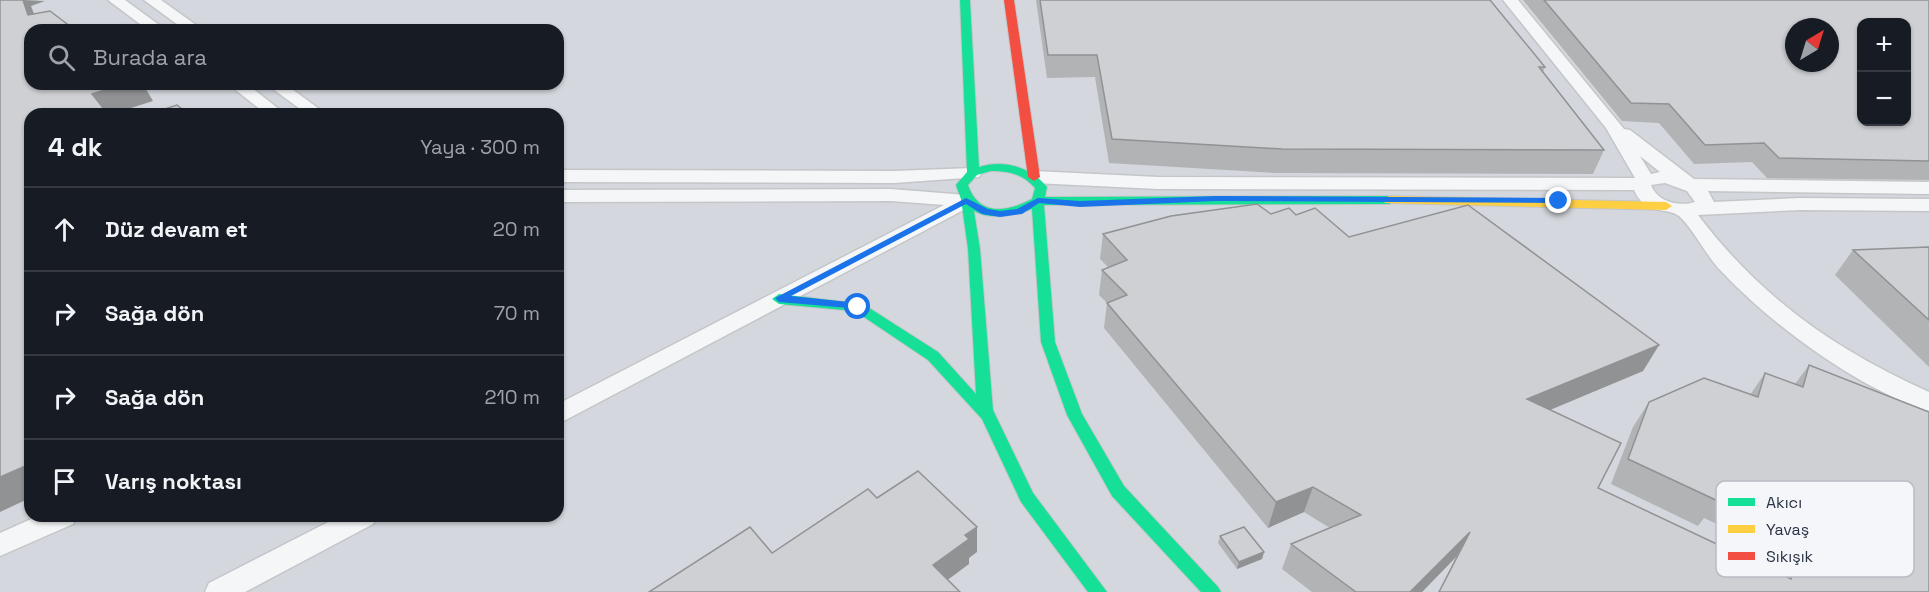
<!DOCTYPE html>
<html lang="tr">
<head>
<meta charset="utf-8">
<style>
	:root { --surface:#171b24; --page:#242831; --text:#f1f3f6; --muted:#9ea1a6; --line:#363941 }
	body { margin:0; font-family:"Space Grotesk",sans-serif; background:var(--page); color:var(--text) }
	.controls { position:absolute; right:18px; top:18px; display:grid; overflow:hidden; border-radius:12px; box-shadow:0 2px 4px #0004 }
	.controls button { width:54px; height:54px; display:grid; place-items:center; padding:0; border:0; border-bottom:2px solid var(--line); background:var(--surface); color:var(--text); font:30px sans-serif }
	.compass { position:absolute; left:1785px; top:18px; width:54px; height:54px; border-radius:50%; background:var(--surface); box-shadow:0 2px 4px #0004; rotate:38deg }
	.stop { position:absolute; width:18px; height:18px; margin:-14px; border:4px solid #1a73e8; border-radius:50%; background:#fff }
	.stop.end { background:#1a73e8; border-color:#fff; box-shadow:0 2px 6px #0008 }
	.list { margin:0; padding:0; list-style:none }
	h2 { display:flex; justify-content:space-between; align-items:center; height:78px; margin:0; padding:0 24px; font-size:26px }
	h2 small { font-size:20px; font-weight:400; color:var(--muted) }
	.list li { display:grid; grid-template-columns:39px 1fr auto; gap:18px; align-items:center; box-sizing:border-box; height:84px; padding:0 24px; border-top:2px solid var(--line) }
	.list b { display:block; font-size:22px; white-space:nowrap }
	.list em { font-size:20px; font-style:normal; color:var(--muted) }
	.icon { flex:none; width:33px; height:33px; fill:none; stroke:currentColor; stroke-width:2; stroke-linecap:round; stroke-linejoin:round }
	.map { position:relative; flex:none; width:1929px; height:592px; overflow:hidden }
	.search { position:absolute; background:var(--surface); box-shadow:0 2px 4px #0004; left:24px; top:24px; width:540px; height:66px; display:flex; align-items:center; gap:15px; box-sizing:border-box; padding:0 21px; border-radius:18px; color:var(--muted); font-size:22px }
	.panel { position:absolute; background:var(--surface); box-shadow:0 2px 4px #0004; left:24px; top:108px; width:540px; height:414px; border-radius:18px }
	.map>svg:first-child { display:block }
</style>
</head>
<body>
<div class="map">
<svg width="1929" height="592" viewBox="0 0 1929 592">
	<rect width="100%" height="100%" fill="#e6e8ea"/>
	<path fill="#d4d7dd" fill-rule="evenodd" d="M 0,0 L 1929,0 L 1929,592 L 0,592 ZM 1862,22 L 1906,22 L 1906,122 L 1862,122 ZM 1794,27 L 1830,27 L 1830,63 L 1794,63 ZM 30,30 L 558,30 L 558,84 L 30,84 ZM 30,114 L 558,114 L 558,516 L 30,516 Z"/>
	<g fill="none" stroke-linecap="round" stroke-linejoin="round">
		<defs>
			<g id="street">
				<polygon points="108,0 125,0 166,30 148,30"/>
				<polygon points="144,0 161,0 203,30 185,30"/>
				<path d="M 1503,0 L 1518,0 L 1624,129 L 1630,130 L 1694,179 L 1929,182 L 1929,194 L 1708,191 L 1714,202 L 1800,198 L 1929,199 L 1929,211 L 1800,210 L 1698,215 C 1760,297 1835,350 1929,392 L 1929,411 C 1858,389 1772,325 1721,271 C 1707,257 1692,227 1679,216 C 1665,206 1646,217 1634,190 L 1158,189 L 1034,183 L 1025,177 L 1034,171 L 1158,177 L 1635,178 L 1606,128 ZM 1640,156 L 1660,172 L 1651,174 ZM 1665,183 L 1687,191 L 1695,202 C 1679,207 1657,202 1651,185 Z"/>
				<polygon points="228,84 247,84 285,114 266,114"/>
				<polygon points="266,84 285,84 326,114 307,114"/>
				<polygon points="973,168 979,169 982,173 979,177 894,183 558,182 558,170 894,171"/>
				<polygon points="891,189 966,195 975,201 973,205 558,424 558,404 944,205 891,201 558,202 558,190"/>
				<polygon points="38,516 77,516 73,524 0,556 0,533"/>
				<polygon points="340,516 377,516 373,524 245,592 205,592 209,583"/>
			</g>
			<path id="fast" d="M 960,0 L 970,0 L 979,167 C 1003,159 1031,167 1047,187 L 1045,197 L 1389,196 L 1395,200 L 1389,204 L 1044,205 L 1055,342 L 1082,414 L 1124,486 L 1218,587 L 1221,592 L 1201,592 L 1112,496 L 1067,415 L 1041,342 L 1032,209 C 1014,215 993,221 974,211 L 980,249 L 993,410 L 1033,493 L 1107,592 L 1088,592 L 1021,502 L 982,419 L 928,360 L 855,311 L 779,304 L 772,299 L 779,294 L 863,304 L 938,352 L 976,394 L 968,249 L 961,199 L 956,185 L 967,172 ZM 991,171 C 1009,171 1023,174 1035,188 L 1032,199 C 1007,212 979,217 968,185 L 977,175 Z"/>
			<polygon id="slow" points="1389,196 1666,202 1672,206 1666,210 1385,203 1383,200"/>
			<polygon id="jam" points="1004,0 1014,0 1040,177 1034,181 1028,177"/>
		</defs>
		<use href="#street" stroke="#c4c6c8" stroke-width="3"/>
		<use href="#fast" stroke="#c4c6c8" stroke-width="2"/>
		<use href="#slow" stroke="#c4c6c8" stroke-width="2"/>
		<use href="#jam" stroke="#c4c6c8" stroke-width="2"/>
		<use href="#street" fill="#f5f6f7" fill-rule="evenodd"/>
		<use href="#fast" fill="#16e098" fill-rule="evenodd"/>
		<use href="#slow" fill="#ffcf43" fill-rule="evenodd"/>
		<use href="#jam" fill="#f24e42" fill-rule="evenodd"/>
	</g>
	<g fill="#b1b3b5">
		<polygon points="1036,0 1490,0 1545,67 1543,72 1604,150 1593,174 1276,173 1109,163 1095,77 1047,78"/>
		<polygon points="1523,0 1929,0 1929,180 1767,178 1752,162 1694,164 1659,123 1622,121"/>
		<polygon points="1271,214 1296,215 1349,237 1659,345 1643,371 1550,410 1598,488 1775,571 1779,553 1704,518 1698,526 1611,484 1633,427 1649,402 1750,395 1765,373 1795,384 1809,365 1929,592 1439,592 1456,557 1422,592 1312,592 1282,569 1291,544 1330,528 1304,512 1268,528 1104,328 1107,303 1099,295 1102,270 1108,267 1100,259 1103,234"/>
		<polygon points="1929,247 1929,367 1835,275 1853,250"/>
		<polygon points="1220,536 1264,552 1262,559 1237,569 1218,543"/>
	</g>
	<g fill="#909294">
		<polygon points="23,0 45,1 31,6 40,30 28,15"/>
		<polygon points="125,84 143,84 153,101 112,114 104,114 92,94"/>
		<polygon points="1659,345 1643,371 1514,425 1527,399"/>
		<polygon points="30,464 30,498 0,512 0,477"/>
		<polygon points="1313,487 1304,512 1268,528 1276,502"/>
		<polygon points="977,527 977,552 969,558 969,564 934,590 933,565 965,535"/>
		<polygon points="1470,532 1456,557 1422,592 1410,592"/>
		<polygon points="1264,552 1262,559 1237,569 1239,562"/>
	</g>
	<g fill="#ced0d3" stroke="#909294" stroke-width="1.5" fill-rule="evenodd">
		<polygon points="0,0 23,0 28,15 50,11 75,30 30,30 30,84 125,84 92,94 108,114 30,114 30,464 0,477"/>
		<polygon points="1040,0 1490,0 1545,67 1539,67 1604,150 1282,149 1112,139 1097,55 1048,55"/>
		<path d="M 1544,0 L 1929,0 L 1929,161 L 1779,158 L 1764,143 L 1705,145 L 1669,104 L 1631,103 ZM 1862,22 L 1906,22 L 1906,122 L 1862,122 ZM 1794,27 L 1830,27 L 1830,63 L 1794,63 Z"/>
		<polygon points="177,105 188,114 149,114"/>
		<polygon points="1257,204 1271,214 1289,208 1296,215 1315,208 1349,237 1468,205 1659,345 1527,399 1621,443 1598,488 1791,579 1802,528 1719,491 1718,501 1628,459 1649,402 1704,378 1758,397 1765,373 1803,387 1809,365 1929,412 1929,592 1439,592 1470,532 1410,592 1356,592 1291,544 1361,515 1313,487 1276,502 1107,303 1127,295 1102,270 1127,260 1103,234 1171,216"/>
		<polygon points="1929,247 1929,320 1853,250"/>
		<polygon points="918,471 977,527 965,535 969,539 933,565 960,592 649,592 750,527 772,553 868,489 877,498"/>
		<polygon points="1244,527 1264,552 1239,562 1220,536"/>
	</g>
	<polygon fill="#1a73e8" points="1216,196 1559,198 1564,201 1559,203 1216,201 1080,207 1039,203 1022,214 1000,217 982,214 966,204 791,296 858,303 861,304 861,309 779,302 775,298 966,198 988,209 1000,211 1017,209 1038,198 1080,201"/>
	<rect x="1716" y="481" width="198" height="96" rx="9" fill="#f4f6f9" stroke="#b8bcc3" stroke-width="1.5"/>
	<rect x="1728" y="498" width="27" height="8" fill="#16e098"/>
	<rect x="1728" y="525" width="27" height="8" fill="#ffcf43"/>
	<rect x="1728" y="552" width="27" height="8" fill="#f24e42"/>
	<g font-size="16" fill="#2b3445">
		<text x="1766" y="508">Akıcı</text>
		<text x="1766" y="535">Yavaş</text>
		<text x="1766" y="562">Sıkışık</text>
	</g>
</svg>
<div class="controls">
<button>+</button>
<button>−</button>
</div>
<svg class="compass" viewBox="-18 -18 36 36"><path d="M0-13l5 13h-10z" fill="#e53935"/><path d="M0 13l5-13h-10z" fill="#9ea1a6"/></svg>
<div class="stop" style="left:858px;top:307px"></div>
<div class="stop end" style="left:1559px;top:201px"></div>
<div class="search"><svg class="icon" aria-label="search" viewBox="0 0 24 24"><circle cx="10" cy="10" r="6"/><path d="M15 15l6 6"/></svg>Burada ara</div>
<section class="panel">
<h2>4 dk<small>Yaya · 300 m</small></h2>
<ul class="list">
<li><svg class="icon" aria-label="ahead" viewBox="0 0 24 24"><path d="M12 20V5M6 11l6-6 6 6"/></svg><div><b>Düz devam et</b></div><em>20 m</em></li>
<li><svg class="icon" aria-label="right" viewBox="0 0 24 24"><path d="M7 20v-9h11M14 6l5 5-5 5"/></svg><div><b>Sağa dön</b></div><em>70 m</em></li>
<li><svg class="icon" aria-label="right" viewBox="0 0 24 24"><path d="M7 20v-9h11M14 6l5 5-5 5"/></svg><div><b>Sağa dön</b></div><em>210 m</em></li>
<li><svg class="icon" aria-label="arrive" viewBox="0 0 24 24"><path d="M6 21V4h12l-3 4 3 4H6"/></svg><div><b>Varış noktası</b></div></li>
</ul>
</section>
</div>
</body>
</html>
